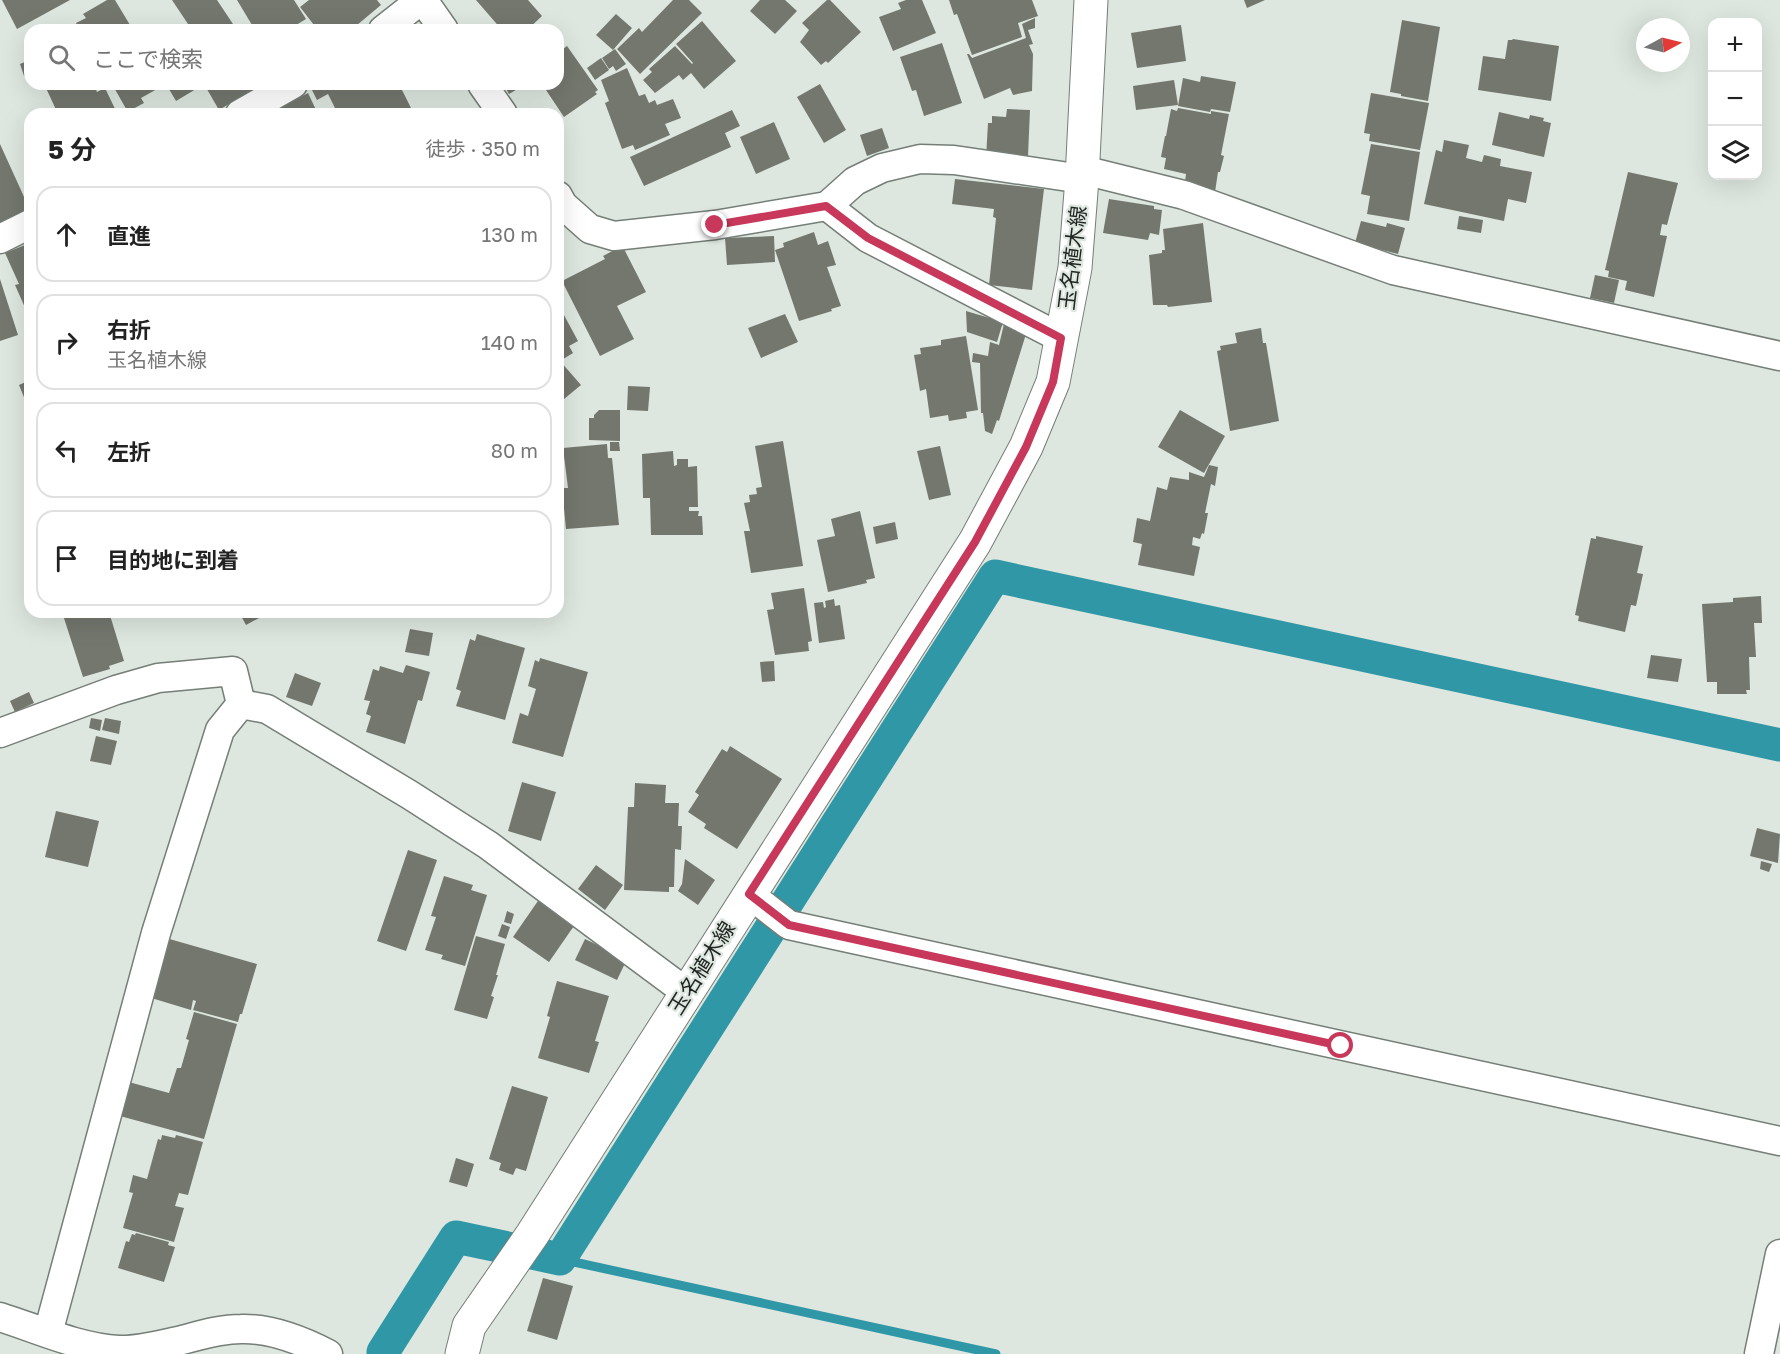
<!DOCTYPE html>
<html lang="ja">
<head>
<meta charset="utf-8">
<style>
	:root { --surface:#fff; --page:#f6f6f6; --text:#222; --muted:#767676; --line:#e0e0e0 }
	body { margin:0; font-family:"Golos Text","Noto Sans JP",sans-serif; background:var(--page); color:var(--text) }
	.controls { position:absolute; right:18px; top:18px; display:grid; overflow:hidden; border-radius:12px; box-shadow:0 6px 24px #0002 }
	.controls button { width:54px; height:54px; display:grid; place-items:center; padding:0; border:0; border-bottom:2px solid var(--line); background:var(--surface); color:var(--text); font:30px sans-serif }
	.compass { position:absolute; left:1636px; top:18px; width:54px; height:54px; border-radius:50%; background:var(--surface); box-shadow:0 6px 24px #0002; rotate:83deg }
	.stop { position:absolute; width:18px; height:18px; margin:-14px; border:4px solid #c7385b; border-radius:50%; background:#fff }
	.stop.end { background:#c7385b; border-color:#fff; box-shadow:0 2px 6px #0008 }
	.list { margin:0; padding:0; list-style:none }
	h2 { display:flex; justify-content:space-between; align-items:center; height:78px; margin:0; padding:0 24px; font-size:26px }
	h2 small { font-size:20px; font-weight:400; color:var(--muted) }
	.list li { display:grid; grid-template-columns:39px 1fr auto; gap:18px; align-items:center; box-sizing:border-box; height:96px; margin:0 12px 12px; padding:0 12px; border:2px solid var(--line); border-radius:18px }
	.list b { display:block; font-size:22px; white-space:nowrap }
	.list p { margin:0; font-size:20px; white-space:nowrap; color:var(--muted) }
	.list em { font-size:20px; font-style:normal; color:var(--muted) }
	.icon { flex:none; width:33px; height:33px; fill:none; stroke:currentColor; stroke-width:2; stroke-linecap:round; stroke-linejoin:round }
	.map { position:relative; flex:none; width:1780px; height:1354px; overflow:hidden }
	.search { position:absolute; background:var(--surface); box-shadow:0 6px 24px #0002; left:24px; top:24px; width:540px; height:66px; display:flex; align-items:center; gap:15px; box-sizing:border-box; padding:0 21px; border-radius:18px; color:var(--muted); font-size:22px }
	.panel { position:absolute; background:var(--surface); box-shadow:0 6px 24px #0002; left:24px; top:108px; width:540px; height:510px; border-radius:18px }
	.map>svg:first-child { display:block }
</style>
</head>
<body>
<div class="map">
<svg width="1780" height="1354" viewBox="0 0 1780 1354">
	<rect width="100%" height="100%" fill="#dde7df"/>
	<g fill="none" stroke-linecap="round" stroke-linejoin="round">
		<polyline stroke="#2f97a6" stroke-width="9" points="560,1259 996,1354"/>
		<polyline stroke="#2f97a6" stroke-width="33" points="383,1352 456,1237 560,1259 995,576 1780,745"/>
	</g>
	<g fill="#74776e">
		<polygon points="2,0 70,0 17,29"/>
		<polygon points="107,0 115,0 133,30 79,30 76,23 86,18 83,14"/>
		<polygon points="172,0 217,0 237,30 192,30"/>
		<polygon points="237,0 294,0 306,19 288,30 255,30"/>
		<polygon points="309,0 377,0 381,5 351,30 345,28 342,30 315,30 312,27 314,25 300,7"/>
		<polygon points="476,0 528,0 542,16 527,30 525,27 522,30 502,30"/>
		<polygon points="673,0 689,0 702,13 640,74 617,49 639,28 642,32"/>
		<polygon points="760,0 785,0 797,11 775,34 750,11"/>
		<polygon points="827,0 830,0 861,32 828,63 826,61 821,65 800,42 809,30 802,23"/>
		<polygon points="906,0 922,0 936,33 893,51 879,17 901,9 898,3"/>
		<polygon points="949,0 1032,0 1038,16 1018,23 1022,37 972,55 957,14 954,15"/>
		<polygon points="1244,0 1265,0 1247,8"/>
		<polygon points="616,14 632,28 613,50 596,35"/>
		<polygon points="1035,18 1035,28 1028,30 1033,44 1029,45 1033,54 1032,91 1013,95 1010,88 984,99 967,54 969,54 972,58 1026,38 1022,24"/>
		<polygon points="1402,20 1440,27 1428,101 1401,96 1401,94 1390,92"/>
		<polygon points="702,21 736,61 704,89 691,73 683,80 679,75 655,93 643,80 652,72 649,69 675,46 692,64 693,63 676,44"/>
		<polygon points="1181,25 1186,61 1137,68 1131,33"/>
		<polygon points="1513,39 1559,46 1551,101 1478,90 1483,56 1505,59 1508,40 1512,40"/>
		<polygon points="558,41 563,49 567,46 598,90 595,92 597,94 564,117 542,84 558,84"/>
		<polygon points="942,43 962,103 924,116 916,90 912,91 900,57"/>
		<polygon points="615,49 626,64 616,71 613,66 609,69 602,58"/>
		<polygon points="601,58 609,70 595,80 587,68"/>
		<polygon points="30,60 30,74 24,76 20,64"/>
		<polygon points="627,68 639,96 645,94 649,103 655,100 657,105 673,99 681,118 665,124 670,135 635,150 633,145 622,149 605,103 609,101 601,80"/>
		<polygon points="1201,76 1236,82 1230,112 1211,109 1210,112 1178,106 1183,78 1200,82"/>
		<polygon points="1174,80 1178,105 1136,110 1133,86"/>
		<polygon points="55,84 93,84 97,92 105,88 117,113 58,114 46,88"/>
		<polygon points="112,84 200,84 201,86 176,101 166,84 141,98 144,103 131,110 133,114 129,114"/>
		<polygon points="204,84 262,84 219,110"/>
		<polygon points="318,84 399,84 412,110 405,114 401,114 399,108 387,114 338,114 328,94 317,100 311,88"/>
		<polygon points="498,84 526,84 509,94 504,85 500,87"/>
		<polygon points="820,84 846,130 824,143 797,97"/>
		<polygon points="308,93 318,114 268,114"/>
		<polygon points="1371,93 1429,103 1420,150 1369,141 1370,134 1364,133"/>
		<polygon points="1178,108 1211,114 1211,111 1229,114 1221,155 1224,156 1220,172 1218,172 1215,192 1185,182 1186,174 1164,169 1166,158 1161,157 1165,136 1166,136 1171,109 1177,111"/>
		<polygon points="1007,109 1030,110 1028,156 986,158 988,123 992,123 992,116 1006,117"/>
		<polygon points="732,110 740,126 725,133 731,147 644,186 630,157"/>
		<polygon points="1499,112 1529,119 1530,115 1544,118 1543,121 1551,123 1544,157 1492,145"/>
		<polygon points="774,122 790,159 756,174 740,137"/>
		<polygon points="882,128 889,148 867,156 860,135"/>
		<polygon points="1444,140 1469,145 1466,158 1482,162 1484,155 1501,159 1500,166 1532,172 1526,203 1508,199 1504,221 1424,204 1436,150 1442,152"/>
		<polygon points="0,144 30,210 0,227"/>
		<polygon points="1371,144 1420,152 1409,221 1367,214 1370,196 1361,194"/>
		<polygon points="1628,172 1678,183 1667,225 1662,224 1660,235 1667,236 1654,297 1625,290 1627,281 1608,277 1609,271 1605,270"/>
		<polygon points="955,179 1044,189 1032,290 989,285 996,218 993,217 994,209 952,204"/>
		<polygon points="1109,199 1154,206 1154,209 1162,210 1159,235 1150,233 1148,240 1103,233"/>
		<polygon points="1459,216 1483,220 1481,233 1457,229"/>
		<polygon points="1361,221 1386,227 1387,223 1405,228 1398,254 1355,243"/>
		<polygon points="1203,223 1212,302 1168,307 1167,305 1153,305 1149,255 1162,253 1162,250 1165,250 1163,229"/>
		<polygon points="814,232 818,245 828,241 836,265 827,267 841,306 831,309 832,311 799,321 775,250 784,247 783,243"/>
		<polygon points="774,236 775,262 727,265 725,238"/>
		<polygon points="30,243 30,319 15,285 19,284 5,253"/>
		<polygon points="618,248 619,251 624,249 646,292 617,306 634,339 600,356 562,281 605,259 603,256"/>
		<polygon points="1595,275 1619,280 1614,303 1590,298"/>
		<polygon points="0,279 18,335 0,341"/>
		<polygon points="558,304 578,341 569,346 573,353 560,361 581,385 558,404"/>
		<polygon points="966,311 1003,322 997,342 967,332"/>
		<polygon points="785,314 798,342 761,358 748,328"/>
		<polygon points="1004,324 1018,328 1017,332 1026,334 999,421 997,420 992,434 985,431 983,413 981,413 980,363 972,362 973,353 988,356 990,342 999,345"/>
		<polygon points="1261,328 1263,343 1266,343 1279,421 1230,431 1217,351 1221,350 1220,346 1237,343 1235,333"/>
		<polygon points="966,336 978,410 966,412 967,418 949,421 948,415 930,418 926,389 920,391 914,355 921,354 920,348 941,345 941,340"/>
		<polygon points="30,380 30,412 19,385"/>
		<polygon points="628,386 650,387 648,411 627,410"/>
		<polygon points="599,410 620,410 620,441 589,440 589,418 594,418 594,415"/>
		<polygon points="1180,410 1225,436 1204,473 1158,447"/>
		<polygon points="783,441 803,566 751,573 744,531 750,531 744,503 750,502 749,495 757,494 756,488 762,487 755,446"/>
		<polygon points="610,442 619,442 620,451 610,451"/>
		<polygon points="607,444 608,458 612,458 619,525 566,529 562,488 568,488 563,448"/>
		<polygon points="940,446 951,495 929,500 917,451"/>
		<polygon points="673,451 674,466 677,465 677,459 688,459 688,467 697,466 698,507 689,507 689,511 699,511 698,516 702,516 703,535 651,535 650,498 643,498 642,454"/>
		<polygon points="1209,465 1218,467 1215,486 1211,484 1205,513 1208,513 1204,534 1202,533 1200,539 1193,537 1192,545 1200,547 1194,576 1138,565 1142,544 1133,542 1137,518 1150,521 1157,487 1167,490 1170,477 1189,480 1189,472 1204,477"/>
		<polygon points="860,511 875,578 866,580 867,583 828,592 817,540 835,536 831,519"/>
		<polygon points="895,522 898,539 876,544 873,527"/>
		<polygon points="1596,536 1643,546 1637,573 1643,574 1636,606 1631,605 1625,632 1578,621 1579,616 1575,615 1591,538 1596,539"/>
		<polygon points="804,588 812,641 808,642 809,651 775,655 767,610 774,609 771,593"/>
		<polygon points="1761,596 1762,623 1754,623 1756,657 1749,657 1750,690 1746,690 1747,694 1717,694 1717,682 1707,682 1702,604 1733,602 1733,598"/>
		<polygon points="834,599 835,606 840,605 845,639 819,643 814,603 823,602 824,608 826,607 825,601"/>
		<polygon points="62,612 109,612 124,661 109,666 110,669 83,677"/>
		<polygon points="239,612 270,612 246,625"/>
		<polygon points="410,629 433,633 429,656 405,652"/>
		<polygon points="477,634 525,648 505,720 456,706 461,691 456,689 470,639 475,641"/>
		<polygon points="1651,655 1682,659 1678,682 1647,678"/>
		<polygon points="540,658 588,672 563,757 512,743 520,713 528,716 536,689 528,686 535,660 539,662"/>
		<polygon points="774,661 775,681 762,682 760,662"/>
		<polygon points="406,665 430,672 422,701 418,700 405,744 366,732 371,716 366,714 370,701 364,700 373,669 379,671 380,666 403,673"/>
		<polygon points="295,673 321,683 312,706 286,697"/>
		<polygon points="29,692 34,703 15,712 10,701"/>
		<polygon points="91,718 102,720 100,731 89,728"/>
		<polygon points="105,718 121,721 119,734 102,730"/>
		<polygon points="96,736 117,741 111,765 90,761"/>
		<polygon points="730,746 782,779 737,849 704,828 706,824 688,812 699,795 695,792 722,749 727,752"/>
		<polygon points="522,782 556,792 541,841 508,831"/>
		<polygon points="635,783 666,785 665,803 679,803 678,826 682,826 681,850 675,849 674,887 669,887 669,892 624,890 628,807 634,807"/>
		<polygon points="56,811 99,821 88,867 45,857"/>
		<polygon points="1757,828 1780,834 1778,863 1750,856"/>
		<polygon points="408,850 437,860 406,951 377,941"/>
		<polygon points="685,859 715,880 698,905 678,891 682,884"/>
		<polygon points="1761,861 1772,864 1769,872 1760,869"/>
		<polygon points="596,865 623,885 605,910 578,889"/>
		<polygon points="444,876 473,885 471,890 487,895 465,966 441,959 443,955 425,950 436,917 431,916"/>
		<polygon points="540,898 576,923 549,962 513,937"/>
		<polygon points="507,911 514,914 511,924 504,922"/>
		<polygon points="502,924 510,927 506,939 498,936"/>
		<polygon points="476,936 505,944 496,975 498,975 491,996 494,997 487,1019 454,1010"/>
		<polygon points="166,938 257,964 242,1014 240,1014 238,1022 193,1010 196,1001 193,1000 191,1010 148,997"/>
		<polygon points="585,939 627,959 617,980 575,960"/>
		<polygon points="557,981 609,996 595,1041 599,1042 589,1073 538,1058 550,1017 547,1016"/>
		<polygon points="194,1012 237,1024 204,1139 120,1116 125,1081 169,1093 177,1068 181,1068 189,1040 186,1039"/>
		<polygon points="512,1086 548,1097 526,1171 516,1168 513,1175 499,1170 501,1163 489,1159"/>
		<polygon points="162,1135 175,1138 176,1135 203,1142 188,1195 179,1193 175,1206 184,1208 174,1242 123,1228 133,1193 129,1192 133,1175 147,1179 158,1139 161,1140"/>
		<polygon points="456,1158 474,1164 467,1187 449,1182"/>
		<polygon points="136,1233 169,1242 168,1245 175,1247 164,1282 118,1268 126,1241 129,1242 132,1234 135,1235"/>
		<polygon points="543,1278 573,1286 557,1340 527,1331"/>
	</g>
	<g fill="none" stroke-linecap="round" stroke-linejoin="round">
		<defs>
			<g id="street">
				<polyline points="423,0 444,30"/>
				<polyline points="383,30 421,0"/>
				<polyline points="482,84 503,114"/>
				<polyline points="240,114 293,84"/>
				<polyline points="1083,170 1184,195 1393,270 1780,356"/>
				<polyline points="558,196 563,205 590,229 614,236 715,225 827,206 855,181 882,168 920,159 954,160 1082,179"/>
				<polyline points="827,206 868,238 1061,338"/>
				<polyline points="0,239 30,224"/>
				<polyline points="241,704 267,709 410,795 488,845 686,992"/>
				<polyline points="0,733 116,690 158,678 233,671 241,704 220,730 156,933 48,1333"/>
				<polyline points="749,894 789,925 1780,1141"/>
				<path d="M 0,1317 C 38,1329 79,1348 119,1350 C 138,1351 159,1345 178,1341 C 198,1336 219,1329 241,1329 C 271,1328 301,1340 328,1354"/>
				<polyline points="1759,1354 1780,1254"/>
			</g>
			<polyline id="secondary" points="462,1354 469,1326 532,1235 975,542 1026,447 1053,382 1075,268 1082,179 1091,0"/>
		</defs>
		<use href="#street" stroke="#757e77" stroke-width="31"/>
		<use href="#secondary" stroke="#757e77" stroke-width="35"/>
		<use href="#street" stroke="#fff" stroke-width="28"/>
		<use href="#secondary" stroke="#fff" stroke-width="33"/>
	</g>
	<g fill="none" stroke-linecap="round" stroke-linejoin="round">
		<polyline stroke="#c7385b" stroke-width="8" points="715,225 826,206 868,238 1061,338 1053,382 1026,447 975,542 749,894 789,925 1341,1046"/>
	</g>
	<g text-anchor="middle" stroke-width="4.5" stroke-linejoin="round" paint-order="stroke">
		<g font-size="21" fill="#222623" stroke="#dde7df">
			<text transform="translate(1073 258) rotate(-83)" y="7">玉名植木線</text>
			<text transform="translate(702 968) rotate(-58)" y="7">玉名植木線</text>
		</g>
	</g>
</svg>
<div class="controls">
<button>+</button>
<button>−</button>
<button><svg class="icon" aria-label="layers" viewBox="0 0 24 24"><path d="M12 4l9 5-9 5-9-5zM3 14l9 5 9-5"/></svg></button>
</div>
<svg class="compass" viewBox="-18 -18 36 36"><path d="M0-13l5 13h-10z" fill="#e53935"/><path d="M0 13l5-13h-10z" fill="#767676"/></svg>
<div class="stop" style="left:1341px;top:1046px"></div>
<div class="stop end" style="left:715px;top:225px"></div>
<div class="search"><svg class="icon" aria-label="search" viewBox="0 0 24 24"><circle cx="10" cy="10" r="6"/><path d="M15 15l6 6"/></svg>ここで検索</div>
<section class="panel">
<h2>5 分<small>徒歩 · 350 m</small></h2>
<ul class="list">
<li><svg class="icon" aria-label="ahead" viewBox="0 0 24 24"><path d="M12 20V5M6 11l6-6 6 6"/></svg><div><b>直進</b></div><em>130 m</em></li>
<li><svg class="icon" aria-label="right" viewBox="0 0 24 24"><path d="M7 20v-9h11M14 6l5 5-5 5"/></svg><div><b>右折</b><p>玉名植木線</p></div><em>140 m</em></li>
<li><svg class="icon" aria-label="left" viewBox="0 0 24 24"><path d="M17 20v-9H6M10 6l-5 5 5 5"/></svg><div><b>左折</b></div><em>80 m</em></li>
<li><svg class="icon" aria-label="arrive" viewBox="0 0 24 24"><path d="M6 21V4h12l-3 4 3 4H6"/></svg><div><b>目的地に到着</b></div></li>
</ul>
</section>
</div>
</body>
</html>
